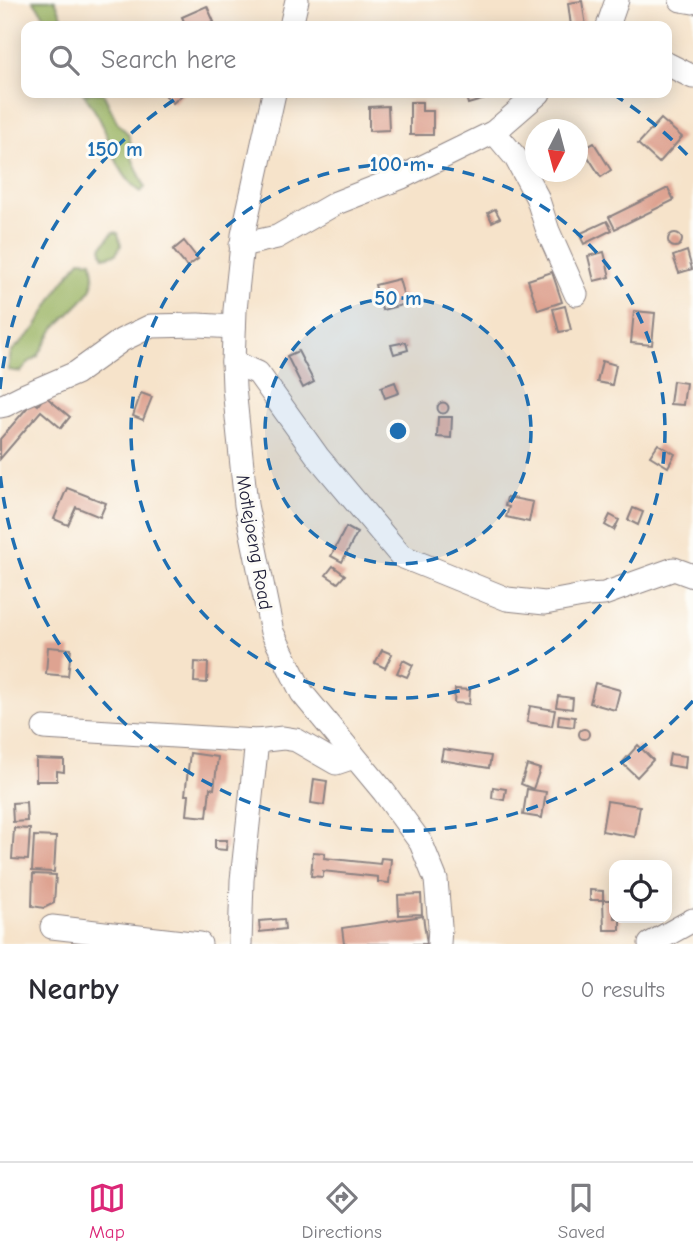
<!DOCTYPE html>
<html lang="en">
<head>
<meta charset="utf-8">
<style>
	:root { --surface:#fff; --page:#f2f2f3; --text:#2b2b33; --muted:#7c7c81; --line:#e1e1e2; --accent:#db2777 }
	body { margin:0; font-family:"Comic Neue",sans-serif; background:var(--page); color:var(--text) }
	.controls { position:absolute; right:21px; bottom:21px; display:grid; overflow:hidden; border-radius:14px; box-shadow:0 4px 18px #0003 }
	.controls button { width:63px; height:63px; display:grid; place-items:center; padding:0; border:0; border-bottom:2px solid var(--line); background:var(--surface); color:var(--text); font:35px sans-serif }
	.compass { position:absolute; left:525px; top:119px; width:63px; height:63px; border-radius:50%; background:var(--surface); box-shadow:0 4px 18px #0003; rotate:186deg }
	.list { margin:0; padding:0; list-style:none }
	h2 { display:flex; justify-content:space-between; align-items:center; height:91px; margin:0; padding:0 28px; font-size:30px }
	h2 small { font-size:23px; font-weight:400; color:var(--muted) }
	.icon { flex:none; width:38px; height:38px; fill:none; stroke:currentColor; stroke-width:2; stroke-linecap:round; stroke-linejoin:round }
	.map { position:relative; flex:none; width:693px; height:944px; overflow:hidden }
	.search { position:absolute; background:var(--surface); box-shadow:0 4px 18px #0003; left:21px; right:21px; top:21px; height:77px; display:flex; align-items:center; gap:18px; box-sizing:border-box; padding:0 24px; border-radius:14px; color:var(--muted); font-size:26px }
	.sheet { height:217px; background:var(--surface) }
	nav { display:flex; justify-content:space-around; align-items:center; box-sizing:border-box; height:98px; border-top:2px solid var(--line); background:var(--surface); font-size:19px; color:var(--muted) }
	nav a { display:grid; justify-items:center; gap:4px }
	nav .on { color:var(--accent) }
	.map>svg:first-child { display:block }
</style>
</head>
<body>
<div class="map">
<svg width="693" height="944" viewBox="0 0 693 944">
	<rect width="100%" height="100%" fill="#fdfcf7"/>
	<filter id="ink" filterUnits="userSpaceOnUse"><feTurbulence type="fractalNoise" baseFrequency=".0143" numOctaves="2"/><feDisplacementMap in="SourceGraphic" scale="14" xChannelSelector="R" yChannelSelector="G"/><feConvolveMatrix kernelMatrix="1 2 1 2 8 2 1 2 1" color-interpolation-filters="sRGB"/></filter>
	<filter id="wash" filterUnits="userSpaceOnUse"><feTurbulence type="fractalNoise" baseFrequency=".00686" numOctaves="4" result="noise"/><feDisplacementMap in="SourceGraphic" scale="28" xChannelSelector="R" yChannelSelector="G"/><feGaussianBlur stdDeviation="1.57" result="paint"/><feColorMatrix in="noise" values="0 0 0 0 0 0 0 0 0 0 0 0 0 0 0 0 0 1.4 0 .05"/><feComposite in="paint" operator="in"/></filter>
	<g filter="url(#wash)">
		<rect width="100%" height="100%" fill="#f6e3ca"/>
		<g fill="#9cb566" stroke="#5f6c50" stroke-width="2">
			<polygon points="33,0 55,0 66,26 52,26"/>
			<path d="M 83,93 L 103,93 L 117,122 L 128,134 L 132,147 L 132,158 L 145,187 L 141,192 C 119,177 112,150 103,126 C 98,114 90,103 83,93 Z"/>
			<polygon points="113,232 118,233 121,245 116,254 104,257 101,248"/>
			<polygon points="80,260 92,261 94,274 92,288 82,301 53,330 38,356 28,363 21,372 8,370 11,352 35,329 60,286"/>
		</g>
		<g id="blocks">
			<g fill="#dea391">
				<polygon points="582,1 586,26 571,26 568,3"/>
				<polygon points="207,6 214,22 204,26 186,26 182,17"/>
				<polygon points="163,93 184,93 173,103"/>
				<polygon points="465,93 491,93 492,97 468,104"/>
				<polygon points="410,102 422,102 422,111 433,111 433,135 410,135"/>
				<polygon points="388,106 389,130 369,131 369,107"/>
				<polygon points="661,119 682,137 659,163 638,144"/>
				<polygon points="594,143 611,170 601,177 583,149"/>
				<polygon points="668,188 674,200 615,229 609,217"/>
				<polygon points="495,209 500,218 492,222 488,213"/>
				<polygon points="607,221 612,230 584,244 579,234"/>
				<circle cx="675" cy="240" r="7"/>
				<polygon points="184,241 198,259 187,267 173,250"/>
				<polygon points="687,251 692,269 679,273 673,256"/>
				<polygon points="604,252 610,277 594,281 588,256"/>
				<polygon points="552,272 562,302 538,310 528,280"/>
				<polygon points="399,279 406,304 382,310 375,285"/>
				<polygon points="565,306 571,330 559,332 553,309"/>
				<polygon points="634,311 655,313 652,345 631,343"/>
				<polygon points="406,342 408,350 394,354 391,345"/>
				<polygon points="298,351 314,382 303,388 287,356"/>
				<polygon points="602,361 616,365 612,385 597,382"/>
				<polygon points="673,381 686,383 683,405 670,404"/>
				<polygon points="395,382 399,393 385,398 381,387"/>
				<polygon points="141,393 152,397 143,420 133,416"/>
				<polygon points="45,396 70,417 61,428 41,411 0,459 0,439 33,401 38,405"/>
				<circle cx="443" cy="408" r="5.5"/>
				<polygon points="438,417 452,417 451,438 437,437"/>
				<polygon points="658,444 675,454 668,467 650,456"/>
				<polygon points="67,488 106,503 100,517 76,507 68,525 54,519"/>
				<polygon points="507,497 533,502 529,522 506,517 509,507 505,506"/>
				<polygon points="633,508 643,512 638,525 628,520"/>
				<polygon points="610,515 619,520 614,530 605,525"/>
				<polygon points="346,527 357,533 342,562 331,556"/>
				<polygon points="333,566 345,575 338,583 326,575"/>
				<polygon points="48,647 71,649 68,676 46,674"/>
				<polygon points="382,650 392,654 385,668 375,663"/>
				<polygon points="403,660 413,665 407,677 397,673"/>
				<polygon points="195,662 208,663 207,683 194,682"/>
				<polygon points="595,683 620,690 615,710 590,703"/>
				<polygon points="455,689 470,690 469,704 454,703"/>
				<polygon points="558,696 573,698 572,709 556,707"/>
				<polygon points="530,706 555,710 552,726 527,722"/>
				<polygon points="559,715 575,717 574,727 558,725"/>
				<circle cx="584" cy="734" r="5"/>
				<polygon points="638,745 653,760 637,777 622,763"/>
				<polygon points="443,749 491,756 489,768 441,760"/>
				<polygon points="190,753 218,757 214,789 210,788 207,817 187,815 189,795 185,795"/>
				<polygon points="670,754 686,756 685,768 668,765"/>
				<polygon points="36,759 64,760 64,772 57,771 57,781 36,781"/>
				<polygon points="527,765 540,769 533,789 521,784"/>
				<polygon points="314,779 327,781 324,805 311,803"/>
				<polygon points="493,787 506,789 504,800 492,798"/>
				<polygon points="527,789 546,792 542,818 523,815"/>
				<polygon points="607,801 640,806 635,837 602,831"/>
				<polygon points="26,802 27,821 13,822 12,803"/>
				<polygon points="14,828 30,829 28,860 12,859"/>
				<polygon points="34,836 56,837 54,872 32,871"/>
				<polygon points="215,840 227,840 226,850 215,849"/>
				<polygon points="313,852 325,853 324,858 380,864 381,858 391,859 389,883 378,882 378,877 323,871 323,877 311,876"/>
				<polygon points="33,874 56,875 54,903 44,908 32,906"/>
				<polygon points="590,890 603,891 603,900 590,900"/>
				<polygon points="421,894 422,914 399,915 398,895"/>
				<polygon points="603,900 614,900 614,918 620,918 620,930 604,930"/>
				<polygon points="423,916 427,944 344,944 342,928"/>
				<polygon points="284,919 285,929 260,932 259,921"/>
			</g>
		</g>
	</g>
	<g filter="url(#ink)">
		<use href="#blocks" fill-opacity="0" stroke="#8c8282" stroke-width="2"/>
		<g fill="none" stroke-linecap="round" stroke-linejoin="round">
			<defs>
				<g id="minor">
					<polyline points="681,0 693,2"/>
					<polyline points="291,26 297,0"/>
					<polyline points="608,26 617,0"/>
					<polyline points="667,64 693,77"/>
					<polyline points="274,93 243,235 235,310 233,362 234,388 246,505 272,632 302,693 384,792 421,843 436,880 440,926 439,944"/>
					<polyline points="494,132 516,158 537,197 548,231 576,294"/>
					<polyline points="241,245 277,237 336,203 402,177 494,132 539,93"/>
					<polyline points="233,362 258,373 318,457 401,556 507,599 545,603 588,595 604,594 674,569 693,576"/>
					<polyline points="0,406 5,405 23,396 76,373 122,340 151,326 198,325 234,327"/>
					<polyline points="44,728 257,741"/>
					<polyline points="52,927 200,944"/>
					<polyline points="240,944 242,880 257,741 283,738 296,740 336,763 354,757"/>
					<polyline points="650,944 693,920"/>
				</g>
			</defs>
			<use href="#minor" stroke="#8c8282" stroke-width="25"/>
			<use href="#minor" stroke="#fff" stroke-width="23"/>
		</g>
	</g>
	<circle cx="398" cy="431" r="133" fill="#1f6fb2" fill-opacity=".12"/>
	<g fill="none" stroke="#1f6fb2" stroke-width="3.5" stroke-dasharray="12 9">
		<circle cx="398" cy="431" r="133"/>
		<circle cx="398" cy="431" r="267"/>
		<path d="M693 701A400 400 0 0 1 0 473M0 389A400 400 0 0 1 183 94M613 94A400 400 0 0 1 693 161"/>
	</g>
	<g text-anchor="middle" stroke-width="6" stroke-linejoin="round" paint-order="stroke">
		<g font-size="19" fill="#22223b" stroke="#fdfcf7">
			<text transform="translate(255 542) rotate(80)" y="7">Motlejoeng Road</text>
		</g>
	</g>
	<circle cx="398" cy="431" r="10" fill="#1f6fb2" stroke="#fdfcf7" stroke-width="3.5"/>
	<g font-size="21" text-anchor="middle" font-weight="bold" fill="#1f6fb2" stroke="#fdfcf7" stroke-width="6" stroke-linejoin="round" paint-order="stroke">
		<text x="115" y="156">150 m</text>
		<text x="398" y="171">100 m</text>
		<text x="398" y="305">50 m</text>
	</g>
</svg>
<div class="controls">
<button><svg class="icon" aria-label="locate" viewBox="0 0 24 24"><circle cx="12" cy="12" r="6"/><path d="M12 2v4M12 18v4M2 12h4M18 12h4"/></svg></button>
</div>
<svg class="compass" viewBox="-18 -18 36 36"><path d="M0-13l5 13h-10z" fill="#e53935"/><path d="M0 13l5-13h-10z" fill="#7c7c81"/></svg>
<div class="search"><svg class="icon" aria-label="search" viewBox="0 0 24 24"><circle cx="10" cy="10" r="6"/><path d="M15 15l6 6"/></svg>Search here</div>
</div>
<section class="sheet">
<h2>Nearby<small>0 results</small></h2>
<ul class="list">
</ul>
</section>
<nav>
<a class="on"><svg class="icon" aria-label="map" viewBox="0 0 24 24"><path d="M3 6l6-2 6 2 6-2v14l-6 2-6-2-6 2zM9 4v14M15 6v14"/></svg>Map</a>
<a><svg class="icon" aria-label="directions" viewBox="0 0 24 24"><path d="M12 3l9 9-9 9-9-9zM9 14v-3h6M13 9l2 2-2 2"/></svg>Directions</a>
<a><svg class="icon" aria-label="saved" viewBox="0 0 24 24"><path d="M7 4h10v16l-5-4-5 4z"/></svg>Saved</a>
</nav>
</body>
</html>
